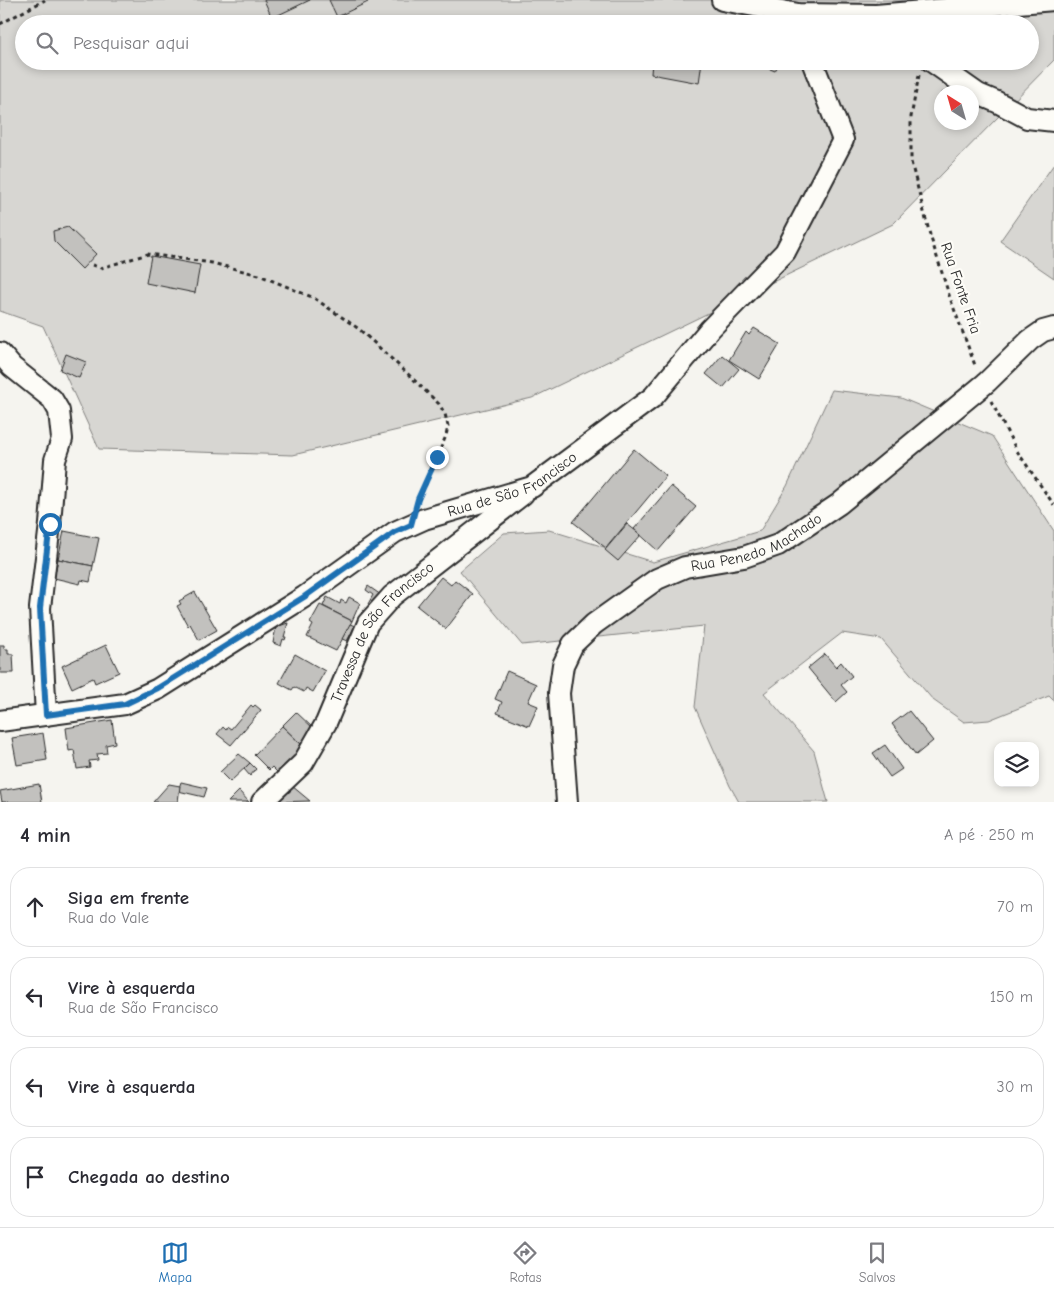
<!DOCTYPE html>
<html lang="pt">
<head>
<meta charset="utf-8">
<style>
	:root { --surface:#fff; --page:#f7f7f7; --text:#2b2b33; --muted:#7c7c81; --line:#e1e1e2; --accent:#1f6fb2 }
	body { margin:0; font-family:"Comic Neue",sans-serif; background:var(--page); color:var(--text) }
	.controls { position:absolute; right:15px; bottom:15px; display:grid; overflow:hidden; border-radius:10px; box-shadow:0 2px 8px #0003 }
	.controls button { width:45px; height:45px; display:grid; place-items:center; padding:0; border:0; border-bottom:1px solid var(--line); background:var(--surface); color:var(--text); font:25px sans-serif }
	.compass { position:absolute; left:934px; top:85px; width:45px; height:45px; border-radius:50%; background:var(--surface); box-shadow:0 2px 8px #0003; rotate:323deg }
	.stop { position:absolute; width:15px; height:15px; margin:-11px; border:4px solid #1f6fb2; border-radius:50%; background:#fff }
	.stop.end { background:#1f6fb2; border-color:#fff; box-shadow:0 1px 5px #0008 }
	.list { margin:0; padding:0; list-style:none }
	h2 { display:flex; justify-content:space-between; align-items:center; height:65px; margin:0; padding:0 20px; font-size:21px }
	h2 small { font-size:16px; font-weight:400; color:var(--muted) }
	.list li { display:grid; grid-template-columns:32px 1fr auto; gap:15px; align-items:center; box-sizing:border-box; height:80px; margin:0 10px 10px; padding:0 10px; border:1px solid var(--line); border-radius:20px }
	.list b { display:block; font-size:19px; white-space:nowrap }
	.list p { margin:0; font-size:16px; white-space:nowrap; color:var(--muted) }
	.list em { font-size:16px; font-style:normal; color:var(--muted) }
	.icon { flex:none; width:28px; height:28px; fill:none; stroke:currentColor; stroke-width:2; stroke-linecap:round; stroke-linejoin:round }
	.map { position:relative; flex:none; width:1054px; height:802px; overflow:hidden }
	.search { position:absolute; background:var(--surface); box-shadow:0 2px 8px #0003; left:15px; right:15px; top:15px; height:55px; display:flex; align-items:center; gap:12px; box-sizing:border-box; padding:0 18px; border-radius:28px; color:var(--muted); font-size:19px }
	.sheet { height:425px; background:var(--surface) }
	nav { display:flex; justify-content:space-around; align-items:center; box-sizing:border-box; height:70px; border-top:1px solid var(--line); background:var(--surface); font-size:14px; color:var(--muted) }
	nav a { display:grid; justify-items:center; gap:2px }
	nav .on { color:var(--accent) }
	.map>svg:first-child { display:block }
</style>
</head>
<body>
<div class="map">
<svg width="1054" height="802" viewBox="0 0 1054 802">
	<rect width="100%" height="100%" fill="#f5f4ef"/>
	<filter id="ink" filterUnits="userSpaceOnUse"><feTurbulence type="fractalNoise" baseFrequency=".02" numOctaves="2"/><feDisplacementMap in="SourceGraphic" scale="10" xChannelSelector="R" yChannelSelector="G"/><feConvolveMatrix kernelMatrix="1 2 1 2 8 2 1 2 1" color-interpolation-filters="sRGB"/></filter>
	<g filter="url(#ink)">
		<g fill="#d7d6d2" stroke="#81807e" fill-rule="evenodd">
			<path d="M 0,0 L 1054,0 L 1054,60 L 893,224 L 532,398 L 293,455 L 99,449 L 43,326 L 0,311 ZM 24,24 L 1030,24 L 1030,61 L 24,61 ZM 942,92 L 972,92 L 972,122 L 942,122 Z"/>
			<polygon points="1054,164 1054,278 1000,241"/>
			<polygon points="832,390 901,398 992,436 1054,531 1054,701 1049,696 989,720 964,722 933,700 881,639 842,633 764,693 814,751 828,802 739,802 730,786 695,707 704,626 522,645 460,571 504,533 549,530 653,562 760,531 787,486"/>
		</g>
		<g fill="#c2c1be" stroke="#2b2b2b">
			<polygon points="264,0 310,0 272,18"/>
			<polygon points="329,0 367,0 368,2 337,17"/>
			<polygon points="652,61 702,61 699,83 651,74"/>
			<polygon points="750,61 780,61 775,71"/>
			<polygon points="68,227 96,254 82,269 54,241 53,231"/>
			<polygon points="151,256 200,265 195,293 146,283"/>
			<polygon points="754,328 780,344 759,379 729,360 746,332 749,335"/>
			<polygon points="66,354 86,362 79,378 60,370"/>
			<polygon points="722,355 739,369 723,388 706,374"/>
			<polygon points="634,449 666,476 606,548 573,522"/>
			<polygon points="671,486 696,507 658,551 634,529"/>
			<polygon points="627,524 641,535 618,561 605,550"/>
			<polygon points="64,531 99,538 93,566 58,559"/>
			<polygon points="58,559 93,566 90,582 81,580 80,584 54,578"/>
			<polygon points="441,577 451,585 455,580 473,594 446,629 417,606"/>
			<polygon points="368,586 381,595 373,607 368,604 373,595 366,590"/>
			<polygon points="195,592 217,630 199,640 190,624 188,626 177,606 181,604 179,601"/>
			<polygon points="327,597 340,604 341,600 346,603 349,597 360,603 352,621 323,606"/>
			<polygon points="320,605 352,621 336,651 307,637 313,625 310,623"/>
			<polygon points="288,623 284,637 286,637 285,640 283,639 281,646 273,643 276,627"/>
			<polygon points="350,624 355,626 347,641 342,639"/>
			<polygon points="0,645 4,645 4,649 8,649 8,654 13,654 14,673 0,673"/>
			<polygon points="106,645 119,672 95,683 93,678 72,688 62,666"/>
			<polygon points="295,654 325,671 313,692 306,688 304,692 294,687 292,690 279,683"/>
			<polygon points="825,654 836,667 841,662 852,676 841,685 847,692 836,702 808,668"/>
			<polygon points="507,671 536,684 528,702 538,706 529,726 497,713 502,702 495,699"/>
			<polygon points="251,705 253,707 255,705 261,710 231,745 217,734 223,727 226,730 228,727 231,729"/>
			<polygon points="909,711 933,741 916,755 892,724"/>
			<polygon points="296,712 313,728 302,745 282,726"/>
			<polygon points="112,720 115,743 106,745 107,753 97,754 98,760 89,761 90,767 77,769 74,750 69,751 66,728"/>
			<polygon points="282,726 305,748 279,774 272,767 269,770 254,755"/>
			<polygon points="43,733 47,760 17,765 12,738"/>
			<polygon points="885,745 902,769 890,777 873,753"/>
			<polygon points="239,754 250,763 230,782 220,772"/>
			<polygon points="250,763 256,769 250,776 244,769"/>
			<polygon points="181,782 207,788 204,797 178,791"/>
			<polygon points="39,784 42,802 2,802 0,791"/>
			<polygon points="169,784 180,786 178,802 153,802"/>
			<polygon points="292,786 310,801 277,802"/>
			<polygon points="239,791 249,802 228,802"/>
		</g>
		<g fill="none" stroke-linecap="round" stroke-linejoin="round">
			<defs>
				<g id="minor">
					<polyline points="722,0 798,14 876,15 1054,0"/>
					<polyline points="931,61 978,94 997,102 1027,118 1054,121"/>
					<polyline points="0,353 12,367 52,399 59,411 62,439 55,460 50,524 40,608 46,715"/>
					<path id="s1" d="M 0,721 L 125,704 L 158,689 L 304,597 L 395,532 L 424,519 L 532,487 L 653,397 L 710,329 L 785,252 L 843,140 L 812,61"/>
					<path id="s2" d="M 262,802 L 303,763 L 326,723 L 368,623 L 392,596 L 523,494"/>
					<path id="s3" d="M 567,802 L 559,693 L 563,665 L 573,644 L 594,624 L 657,579 L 685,567 L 744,557 L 778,545 L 839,504 L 987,382 L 1030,340 L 1043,331 L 1054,328"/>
				</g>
			</defs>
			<use href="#minor" stroke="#2b2b2b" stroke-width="24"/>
			<g stroke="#2b2b2b" stroke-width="3" stroke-dasharray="4 4" stroke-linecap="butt">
				<polyline points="0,24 45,0"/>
				<polyline points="919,75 911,117 911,162 930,235 950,298 976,368"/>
				<polyline points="92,265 101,268 148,254 212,263 259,275 314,298 359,329 408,374 439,404 445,414 448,426 446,436 417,503"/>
				<polyline points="991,401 1017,451 1054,505"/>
			</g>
			<use href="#minor" stroke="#fdfcf7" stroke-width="20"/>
		</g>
	</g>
	<g fill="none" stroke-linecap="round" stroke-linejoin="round" filter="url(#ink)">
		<polyline stroke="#1f6fb2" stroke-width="6" points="50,524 40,608 46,715 125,704 158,688 304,597 395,532 411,525 418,499 437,457"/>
	</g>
	<g text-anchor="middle" stroke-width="4.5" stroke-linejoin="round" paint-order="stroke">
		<g font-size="15" fill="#2b2b2b" stroke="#fdfcf7">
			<text transform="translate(961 288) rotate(71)" y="5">Rua Fonte Fria</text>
			<text dy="5" stroke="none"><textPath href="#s1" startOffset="574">Rua de São Francisco</textPath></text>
			<text dy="5" stroke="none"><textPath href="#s3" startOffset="374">Rua Penedo Machado</textPath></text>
			<text dy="5" stroke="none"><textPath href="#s2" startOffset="212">Travessa de São Francisco</textPath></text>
		</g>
	</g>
</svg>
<div class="controls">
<button><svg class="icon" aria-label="layers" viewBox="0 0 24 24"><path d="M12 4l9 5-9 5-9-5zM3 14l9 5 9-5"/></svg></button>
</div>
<svg class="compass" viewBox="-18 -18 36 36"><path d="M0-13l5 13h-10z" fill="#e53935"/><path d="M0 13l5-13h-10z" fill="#7c7c81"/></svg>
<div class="stop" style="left:50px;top:524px"></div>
<div class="stop end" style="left:437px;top:457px"></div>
<div class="search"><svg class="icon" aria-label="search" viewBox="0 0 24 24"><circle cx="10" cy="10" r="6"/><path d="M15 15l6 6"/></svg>Pesquisar aqui</div>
</div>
<section class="sheet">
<h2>4 min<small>A pé · 250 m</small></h2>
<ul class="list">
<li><svg class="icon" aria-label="ahead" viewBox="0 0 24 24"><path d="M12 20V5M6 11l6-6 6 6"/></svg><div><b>Siga em frente</b><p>Rua do Vale</p></div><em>70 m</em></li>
<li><svg class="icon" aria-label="left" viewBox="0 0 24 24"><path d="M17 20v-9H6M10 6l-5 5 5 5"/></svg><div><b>Vire à esquerda</b><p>Rua de São Francisco</p></div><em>150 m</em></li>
<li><svg class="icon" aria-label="left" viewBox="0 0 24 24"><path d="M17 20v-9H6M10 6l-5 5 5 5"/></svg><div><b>Vire à esquerda</b></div><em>30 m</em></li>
<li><svg class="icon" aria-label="arrive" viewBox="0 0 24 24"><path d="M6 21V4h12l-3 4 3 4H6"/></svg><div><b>Chegada ao destino</b></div></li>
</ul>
</section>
<nav>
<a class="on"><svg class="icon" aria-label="map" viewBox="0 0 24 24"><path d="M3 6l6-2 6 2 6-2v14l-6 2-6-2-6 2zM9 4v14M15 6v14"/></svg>Mapa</a>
<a><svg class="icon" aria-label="directions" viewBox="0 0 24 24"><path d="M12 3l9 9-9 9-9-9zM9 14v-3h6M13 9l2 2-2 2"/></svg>Rotas</a>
<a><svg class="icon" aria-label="saved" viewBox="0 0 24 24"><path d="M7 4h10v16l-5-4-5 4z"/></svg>Salvos</a>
</nav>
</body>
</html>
